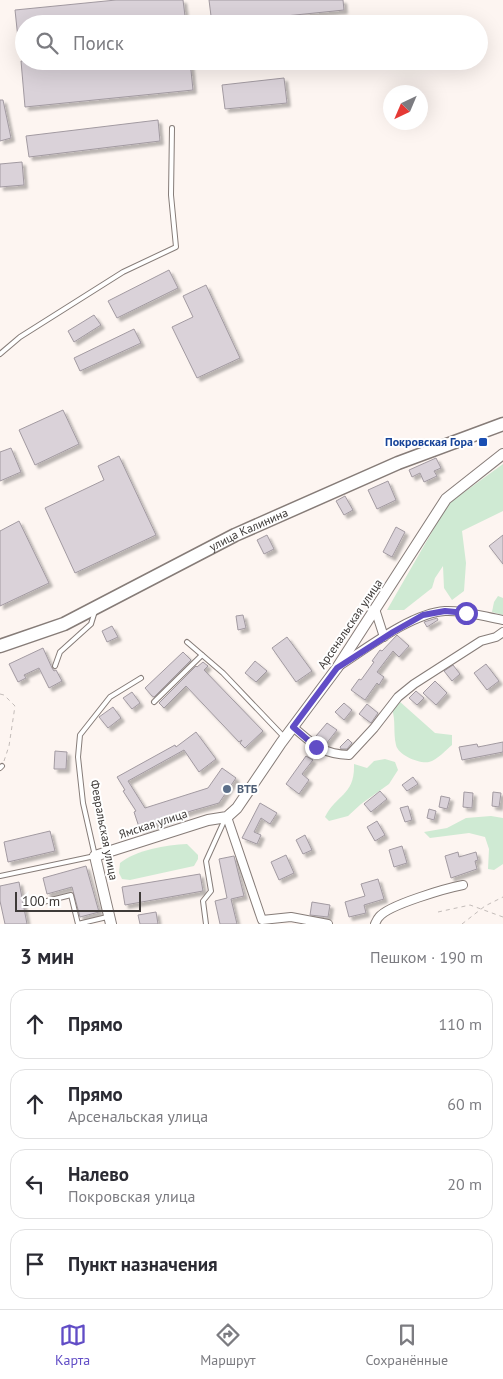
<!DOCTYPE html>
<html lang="ru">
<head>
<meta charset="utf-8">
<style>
	:root { --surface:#fff; --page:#f7f7f7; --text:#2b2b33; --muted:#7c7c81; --line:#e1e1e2; --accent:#614dc6 }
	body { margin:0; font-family:"PT Sans",sans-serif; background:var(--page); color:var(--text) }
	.compass { position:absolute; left:383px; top:85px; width:45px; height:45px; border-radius:50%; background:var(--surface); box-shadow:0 5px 20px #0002; rotate:224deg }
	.scale { position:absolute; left:15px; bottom:12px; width:126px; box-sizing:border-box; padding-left:5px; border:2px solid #3e3a38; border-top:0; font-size:14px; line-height:18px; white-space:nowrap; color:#3e3a38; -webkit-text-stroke:4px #fff; paint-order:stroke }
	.stop { position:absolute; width:15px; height:15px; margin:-11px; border:4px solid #614dc6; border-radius:50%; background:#fff }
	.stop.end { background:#614dc6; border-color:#fff; box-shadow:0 1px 5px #0008 }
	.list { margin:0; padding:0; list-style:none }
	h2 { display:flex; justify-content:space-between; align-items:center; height:65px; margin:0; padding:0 20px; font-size:21px }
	h2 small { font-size:16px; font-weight:400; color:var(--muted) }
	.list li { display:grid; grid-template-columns:32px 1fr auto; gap:15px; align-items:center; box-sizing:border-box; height:70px; margin:0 10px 10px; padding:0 10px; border:1px solid var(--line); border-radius:15px }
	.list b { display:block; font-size:19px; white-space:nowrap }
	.list p { margin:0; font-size:16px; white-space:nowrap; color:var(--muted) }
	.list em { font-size:16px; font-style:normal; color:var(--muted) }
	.icon { flex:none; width:28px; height:28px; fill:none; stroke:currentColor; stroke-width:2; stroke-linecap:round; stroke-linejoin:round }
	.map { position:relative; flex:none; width:503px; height:924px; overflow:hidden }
	.search { position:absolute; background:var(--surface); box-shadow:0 5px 20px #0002; left:15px; right:15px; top:15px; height:55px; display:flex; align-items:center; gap:12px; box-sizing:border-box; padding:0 18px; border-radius:28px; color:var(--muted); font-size:19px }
	.sheet { height:385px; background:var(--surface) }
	nav { display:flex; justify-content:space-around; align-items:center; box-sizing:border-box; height:70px; border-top:1px solid var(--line); background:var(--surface); font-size:14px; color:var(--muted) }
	nav a { display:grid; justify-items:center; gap:2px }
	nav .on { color:var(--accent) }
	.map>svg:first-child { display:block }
</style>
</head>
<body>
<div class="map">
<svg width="503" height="924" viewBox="0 0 503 924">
	<defs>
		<filter id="shadow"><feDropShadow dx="3.5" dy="3.5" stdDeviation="1" flood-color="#0004"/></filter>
	</defs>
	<rect width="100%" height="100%" fill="#fdf5f1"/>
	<g fill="#cfead3">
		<polygon points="503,464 503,511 462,531 466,563 464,591 452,600 444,588 443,566 435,578 432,588 404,610 387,610 448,504"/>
		<polygon points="498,596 503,598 503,615 492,612 494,602"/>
		<path d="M 399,701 L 435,733 L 452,735 L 452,745 C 446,750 437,760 429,762 C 419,764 398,755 396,745 C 393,732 396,721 392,709 Z"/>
		<path d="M 385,759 L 395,762 L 398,770 L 389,784 L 361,804 L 348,816 L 329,821 L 325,817 C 336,794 355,796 354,764 L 367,768 L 374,761 Z"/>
		<polygon points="491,816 503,818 503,864 494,870 488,869 489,849 485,837 469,833 430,838 424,832 447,828 466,818"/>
		<path d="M 187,844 L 198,855 L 198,859 L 194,866 L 130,880 L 122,879 L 119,873 L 120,863 C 136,850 166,845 187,844 Z"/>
	</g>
	<g fill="#dad2d9" stroke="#a29aa1" filter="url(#shadow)">
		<polygon points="116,0 183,0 186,24 24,24 24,48 19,48 15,10"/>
		<polygon points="209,0 343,0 344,10 266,18 267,24 212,24"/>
		<polygon points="21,61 190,61 193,90 25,107"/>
		<polygon points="284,78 287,103 225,109 222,85"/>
		<polygon points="0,100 3,100 11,138 0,141"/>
		<polygon points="158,120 160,141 29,157 26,136"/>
		<polygon points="22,162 24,185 0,187 0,164"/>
		<polygon points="169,270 178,288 117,318 108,301"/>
		<polygon points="206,285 240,358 197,378 172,327 193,317 183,296"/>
		<polygon points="94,315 101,325 74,342 68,331"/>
		<polygon points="134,329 141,343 80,371 74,358"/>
		<polygon points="63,410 79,444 35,465 19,430"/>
		<polygon points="11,448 21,472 0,481 0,452"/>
		<polygon points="119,456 156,535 75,573 45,508 104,480 98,466"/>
		<polygon points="436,458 441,468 434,471 437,476 424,482 420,473 412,477 409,470"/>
		<polygon points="388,481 396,500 377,509 368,490"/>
		<polygon points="345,496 353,510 344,515 336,501"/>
		<polygon points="19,521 49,583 0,606 0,531"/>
		<polygon points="396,527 405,532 392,557 383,552"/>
		<polygon points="267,535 274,549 264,554 257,540"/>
		<polygon points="503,535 503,564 489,546"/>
		<polygon points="243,615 246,628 238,630 236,616"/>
		<polygon points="437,618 438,620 427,627 424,622"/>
		<polygon points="112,626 118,637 107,642 102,631"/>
		<polygon points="397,635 409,646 399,657 393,651 377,672 384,677 379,685 377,683 365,700 351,690 359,679 361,680 374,662 372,661 380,650 382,651"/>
		<polygon points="287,637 312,671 296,682 272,648"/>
		<polygon points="43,648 52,668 54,671 56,670 62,681 49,688 39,668 24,675 26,678 18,682 9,664"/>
		<polygon points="183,652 191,660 154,697 152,696 145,688"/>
		<polygon points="255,661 267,671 256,682 245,673"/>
		<polygon points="203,662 208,666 204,670 263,731 245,748 240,743 242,740 239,742 186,686 164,708 159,703 196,666 197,667"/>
		<polygon points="486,664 499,681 487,690 474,673"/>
		<polygon points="453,665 460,674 452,681 444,671"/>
		<polygon points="435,681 447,693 436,705 423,693"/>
		<polygon points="416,691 424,698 417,705 409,698"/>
		<polygon points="132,692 140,703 132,709 123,698"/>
		<polygon points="344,703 352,710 344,720 335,712"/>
		<polygon points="367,704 378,713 371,723 359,714"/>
		<polygon points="113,707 121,718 108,728 99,717"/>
		<polygon points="327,723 337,730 326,744 316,736"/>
		<polygon points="196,732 216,759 199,772 184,750 128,781 145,808 208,788 222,768 236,778 219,803 191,811 140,830 134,812 136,811 123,791 125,790 117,777 175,745 176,747"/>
		<polygon points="348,739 352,743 347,749 341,749 340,747"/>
		<polygon points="503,742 503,752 462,760 459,747 477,744 478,747"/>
		<polygon points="55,751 67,752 66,769 54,769"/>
		<polygon points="306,756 313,760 302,774 309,780 299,794 286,784"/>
		<polygon points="413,777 418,784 407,791 402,785"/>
		<polygon points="380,791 387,799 371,812 364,804"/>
		<polygon points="464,792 473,793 472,808 463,807"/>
		<polygon points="493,792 501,793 499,807 492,806"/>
		<polygon points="441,796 450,798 447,809 439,807"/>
		<polygon points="260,803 277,813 270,824 261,818 254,832 261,835 257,844 242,838"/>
		<polygon points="408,806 412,820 405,822 400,808"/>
		<polygon points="429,809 436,811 434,820 427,818"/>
		<polygon points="377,821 385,835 375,841 367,827"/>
		<polygon points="50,831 55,851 8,862 4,842"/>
		<polygon points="305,835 312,850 303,854 296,840"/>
		<polygon points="402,846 407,863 394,867 389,850"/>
		<polygon points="458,852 459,857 476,852 478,860 475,861 477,869 451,878 445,856"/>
		<polygon points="286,855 294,873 279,880 271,862"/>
		<polygon points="234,856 244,896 231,899 237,924 220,924 215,901 227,898 219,859"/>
		<polygon points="86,866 99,912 80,917 72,887 47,894 43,878"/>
		<polygon points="200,874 203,891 125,905 122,887"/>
		<polygon points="378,879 384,899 364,905 366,913 349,917 345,902 365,896 361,884"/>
		<polygon points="19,882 27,924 5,924 0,901 0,886"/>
		<polygon points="312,902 330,905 328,917 310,915"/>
		<polygon points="156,912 158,924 140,924 138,915"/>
	</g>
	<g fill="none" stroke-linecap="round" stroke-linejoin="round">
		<defs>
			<g id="service">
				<polyline points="0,354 20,337 123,272 176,247 171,195 172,128"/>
				<polyline points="187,642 223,673 285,738"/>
				<polyline points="55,666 60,652 91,624 95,611"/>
				<polyline points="154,702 202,655"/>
				<polyline points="0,768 2,766"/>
				<polyline points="0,876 95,856 83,803 78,757 80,735 110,697 141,678"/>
				<polyline points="43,902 71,895 78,924 107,917"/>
				<polyline points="206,924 203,901 211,891 206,861 225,819"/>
			</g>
			<g id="minor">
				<polyline points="375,609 384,637"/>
				<path d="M 339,666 C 367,648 412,613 445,611 C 464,610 485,617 503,620"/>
				<path d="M 293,727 C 313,744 321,754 349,755 L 374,728 L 398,697 L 414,684 L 481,641 L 496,637 L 503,632"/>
				<polyline points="227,817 262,920 291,917 328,924"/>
				<path d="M 375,924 C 376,922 377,919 379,917 C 388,905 447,888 463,885"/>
			</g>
			<polyline id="tertiary" points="111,924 95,856 208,820 227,817 237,808 281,743 337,668 446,499 503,454"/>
			<g id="primary">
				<path id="s1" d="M 0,646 L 64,624 L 235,535 L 398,463 L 503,424"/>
			</g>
		</defs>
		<use href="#service" stroke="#867c78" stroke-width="6"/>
		<use href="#minor" stroke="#867c78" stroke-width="10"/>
		<use href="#tertiary" stroke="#867c78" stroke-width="12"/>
		<use href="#primary" stroke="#867c78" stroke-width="15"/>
		<g stroke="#c3bcb9" stroke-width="1" stroke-dasharray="4 4" stroke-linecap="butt">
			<polyline points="0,694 4,695 15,706 9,746 4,761"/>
			<polyline points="438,912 470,905 503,917"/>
			<polyline points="462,924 485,906 503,897"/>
		</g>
		<use href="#service" stroke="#fff" stroke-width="4"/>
		<use href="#minor" stroke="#fff" stroke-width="8"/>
		<use href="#tertiary" stroke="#fff" stroke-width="10"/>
		<use href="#primary" stroke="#fff" stroke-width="12"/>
	</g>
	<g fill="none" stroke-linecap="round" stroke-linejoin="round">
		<polyline stroke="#614dc6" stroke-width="6" points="316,747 293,727 337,668 393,632 423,615 445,611 466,613"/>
	</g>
	<rect fill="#1a4fb4" stroke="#fff" stroke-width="2" x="478" y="437" width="10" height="10" rx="2.5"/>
	<circle fill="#5c6f8a" stroke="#fff" stroke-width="2" cx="227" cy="789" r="5"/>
	<g text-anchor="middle" stroke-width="4" stroke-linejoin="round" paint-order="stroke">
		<g font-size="12" font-weight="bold" fill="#164399" stroke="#fff" text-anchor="end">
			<text x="473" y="446">Покровская Гора</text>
		</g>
		<g font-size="12" fill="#3e3a38" stroke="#fff">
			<text dy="4" stroke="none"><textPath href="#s1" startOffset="275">улица Калинина</textPath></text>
			<text transform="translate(350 624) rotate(-56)" y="4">Арсенальская улица</text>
			<text transform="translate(153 824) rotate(-18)" y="4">Ямская улица</text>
			<text transform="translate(104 830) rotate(79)" y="4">Февральская улица</text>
		</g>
		<g font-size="12" font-weight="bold" fill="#4e5e75" stroke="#fff" text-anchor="start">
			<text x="237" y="793">ВТБ</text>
		</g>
	</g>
</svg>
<svg class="compass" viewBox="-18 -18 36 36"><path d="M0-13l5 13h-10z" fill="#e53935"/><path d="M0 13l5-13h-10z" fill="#7c7c81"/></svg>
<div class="scale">100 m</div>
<div class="stop" style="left:466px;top:613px"></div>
<div class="stop end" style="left:316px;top:747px"></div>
<div class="search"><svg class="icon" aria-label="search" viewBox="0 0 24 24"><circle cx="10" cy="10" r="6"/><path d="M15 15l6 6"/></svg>Поиск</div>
</div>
<section class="sheet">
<h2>3 мин<small>Пешком · 190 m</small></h2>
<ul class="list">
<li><svg class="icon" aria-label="ahead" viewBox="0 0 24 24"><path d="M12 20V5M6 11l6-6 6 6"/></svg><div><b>Прямо</b></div><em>110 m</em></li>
<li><svg class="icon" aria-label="ahead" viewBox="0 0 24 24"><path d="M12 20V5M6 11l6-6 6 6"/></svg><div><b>Прямо</b><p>Арсенальская улица</p></div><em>60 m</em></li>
<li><svg class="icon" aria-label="left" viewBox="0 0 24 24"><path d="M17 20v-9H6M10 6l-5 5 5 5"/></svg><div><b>Налево</b><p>Покровская улица</p></div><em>20 m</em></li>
<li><svg class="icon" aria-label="arrive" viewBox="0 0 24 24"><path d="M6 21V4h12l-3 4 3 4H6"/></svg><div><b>Пункт назначения</b></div></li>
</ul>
</section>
<nav>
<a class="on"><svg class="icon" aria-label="map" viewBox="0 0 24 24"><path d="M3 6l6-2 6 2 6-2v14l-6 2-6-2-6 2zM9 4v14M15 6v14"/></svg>Карта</a>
<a><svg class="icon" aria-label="directions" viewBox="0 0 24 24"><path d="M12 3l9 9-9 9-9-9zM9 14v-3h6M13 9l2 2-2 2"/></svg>Маршрут</a>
<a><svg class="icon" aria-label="saved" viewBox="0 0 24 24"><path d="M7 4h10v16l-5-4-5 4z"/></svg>Сохранённые</a>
</nav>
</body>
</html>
